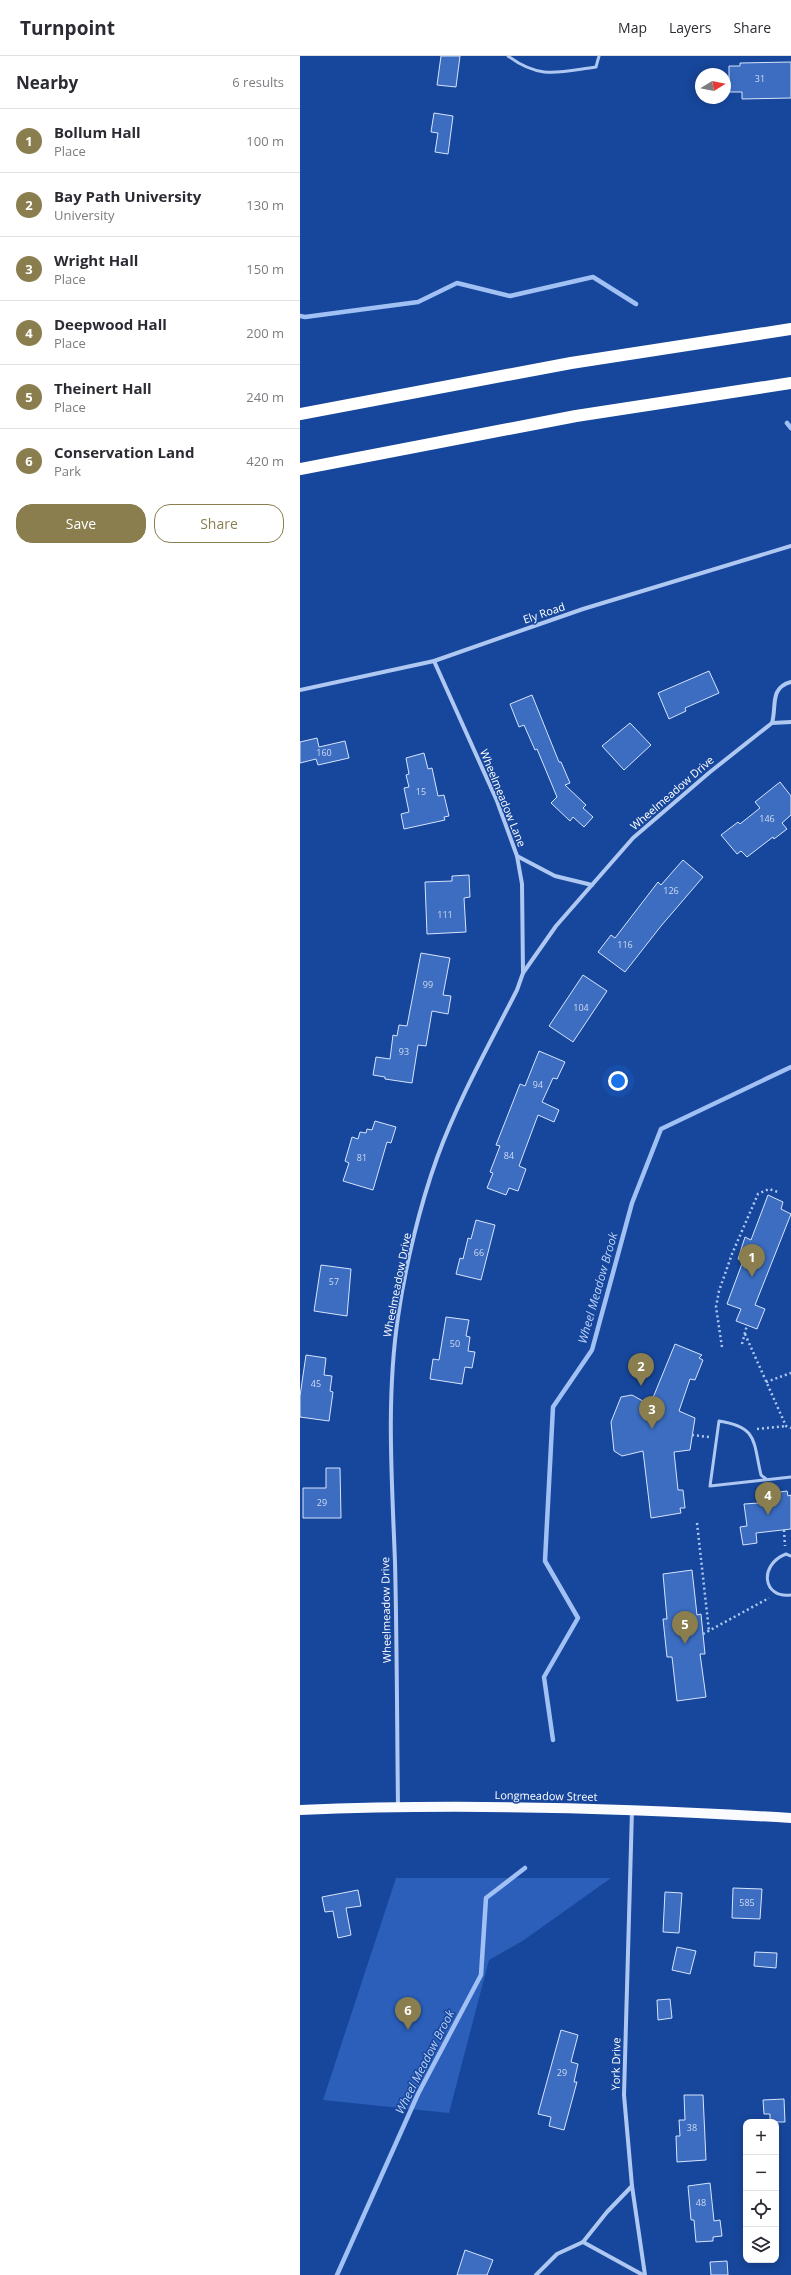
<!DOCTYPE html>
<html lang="en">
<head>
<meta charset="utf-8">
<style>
	:root { --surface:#fff; --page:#f7f7f7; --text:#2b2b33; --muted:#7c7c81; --line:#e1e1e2; --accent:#8a7d4e }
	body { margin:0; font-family:"Open Sans",sans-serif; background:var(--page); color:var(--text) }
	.controls { position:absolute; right:12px; bottom:12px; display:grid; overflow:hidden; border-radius:8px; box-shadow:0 2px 10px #0003 }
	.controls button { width:36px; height:36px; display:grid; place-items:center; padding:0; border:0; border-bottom:1px solid var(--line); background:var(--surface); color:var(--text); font:20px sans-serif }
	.compass { position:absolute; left:395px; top:12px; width:36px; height:36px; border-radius:50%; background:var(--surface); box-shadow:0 2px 10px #0003; rotate:80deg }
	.you { position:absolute; left:318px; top:1025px; width:14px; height:14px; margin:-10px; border:3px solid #fff; border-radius:50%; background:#1a73e8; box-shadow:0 0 0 6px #1a73e833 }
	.badge { display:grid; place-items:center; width:26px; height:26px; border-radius:50%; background:var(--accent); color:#fff; font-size:13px; font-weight:700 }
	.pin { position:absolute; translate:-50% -33px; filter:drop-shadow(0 1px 2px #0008) }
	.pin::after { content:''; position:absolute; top:21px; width:14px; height:12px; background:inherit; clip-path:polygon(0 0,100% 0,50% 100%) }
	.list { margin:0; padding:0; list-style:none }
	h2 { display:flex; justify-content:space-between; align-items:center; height:52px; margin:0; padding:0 16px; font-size:17px }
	h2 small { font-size:13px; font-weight:400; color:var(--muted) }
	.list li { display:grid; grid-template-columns:26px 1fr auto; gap:12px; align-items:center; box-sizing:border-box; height:64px; padding:0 16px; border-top:1px solid var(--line) }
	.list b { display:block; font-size:15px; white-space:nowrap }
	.list p { margin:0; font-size:13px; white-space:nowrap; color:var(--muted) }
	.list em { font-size:13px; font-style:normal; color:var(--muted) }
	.actions { display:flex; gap:8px; padding:12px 16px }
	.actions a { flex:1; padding:9px 0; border:1px solid var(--accent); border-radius:16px; text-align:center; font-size:14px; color:var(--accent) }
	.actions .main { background:var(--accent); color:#fff }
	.icon { flex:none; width:22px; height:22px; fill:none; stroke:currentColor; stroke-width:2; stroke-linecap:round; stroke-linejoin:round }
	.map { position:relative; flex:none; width:491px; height:2219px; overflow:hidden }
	header { display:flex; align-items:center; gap:24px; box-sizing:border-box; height:56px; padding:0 20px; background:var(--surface); border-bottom:1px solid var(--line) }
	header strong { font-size:19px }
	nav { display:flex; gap:22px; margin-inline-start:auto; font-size:14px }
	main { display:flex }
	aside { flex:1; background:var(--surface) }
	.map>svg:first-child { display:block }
</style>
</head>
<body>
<header>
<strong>Turnpoint</strong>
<nav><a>Map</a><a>Layers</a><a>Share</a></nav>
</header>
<main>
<aside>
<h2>Nearby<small>6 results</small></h2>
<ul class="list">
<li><span class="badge">1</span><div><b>Bollum Hall</b><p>Place</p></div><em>100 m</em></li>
<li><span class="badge">2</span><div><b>Bay Path University</b><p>University</p></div><em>130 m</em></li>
<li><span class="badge">3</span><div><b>Wright Hall</b><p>Place</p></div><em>150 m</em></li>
<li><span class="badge">4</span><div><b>Deepwood Hall</b><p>Place</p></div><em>200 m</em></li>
<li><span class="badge">5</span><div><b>Theinert Hall</b><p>Place</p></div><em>240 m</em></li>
<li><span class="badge">6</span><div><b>Conservation Land</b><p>Park</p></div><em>420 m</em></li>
</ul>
<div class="actions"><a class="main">Save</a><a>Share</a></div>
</aside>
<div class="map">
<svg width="491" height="2219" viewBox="0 0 491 2219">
	<rect width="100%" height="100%" fill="#17479c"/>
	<polygon fill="#2b5fba" points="96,1822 311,1822 224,1884 189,1904 149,2057 23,2044"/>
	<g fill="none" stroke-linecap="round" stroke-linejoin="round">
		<g stroke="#a1c1f5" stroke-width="4.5">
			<polyline points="0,260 5,261 118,246 157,227 210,240 293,221 336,248"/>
			<polyline points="487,367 491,372"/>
			<polyline points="253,1684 244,1621 278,1562 245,1505 253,1351 292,1294 332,1147 361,1073 491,1011"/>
			<polyline points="37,2219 118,2038 181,1919 186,1842 225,1812"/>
		</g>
	</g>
	<g fill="#3c6dc1" stroke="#d6e4fc">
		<polygon points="141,0 160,0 156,31 137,29"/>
		<polygon points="491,6 491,42 442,43 442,36 429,36 429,10 440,10 440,7"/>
		<polygon points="134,57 153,60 148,98 135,96 138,77 131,76"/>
		<polygon points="409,615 419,637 385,652 386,655 369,663 358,637"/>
		<polygon points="232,639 259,706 261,706 270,727 265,729 286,749 283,752 293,761 284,771 273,761 270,765 251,747 257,741 237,693 235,694 224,669 219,671 210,648"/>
		<polygon points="330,667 351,689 324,714 302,690"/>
		<polygon points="17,682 19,691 45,685 49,702 18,709 16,703 0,707 0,686"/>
		<polygon points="124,697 128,713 132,712 138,740 144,739 149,760 144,761 145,764 104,773 101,758 109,756 104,732 109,731 106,719 109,718 106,702"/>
		<polygon points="480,726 491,740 491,759 482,767 487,773 474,783 473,781 447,801 441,795 437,798 421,779 438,766 440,768 460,752 455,746"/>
		<polygon points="383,804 403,821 361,870 325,916 298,896 311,879 315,882 358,826 361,829"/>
		<polygon points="169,819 170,841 164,842 166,876 127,878 125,826 152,825 152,820"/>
		<polygon points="121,897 150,902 143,939 151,940 148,958 132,955 126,990 118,989 112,1027 85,1023 85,1021 73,1019 76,1001 90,1003 93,979 97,980 99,969 107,970"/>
		<polygon points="283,919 307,935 273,986 249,970"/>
		<polygon points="239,995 265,1006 257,1023 253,1022 242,1046 259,1054 254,1066 238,1059 219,1110 226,1113 218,1135 209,1132 206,1139 187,1132 193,1117 190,1116 200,1090 196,1089 220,1028 225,1030"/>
		<polygon points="75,1065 96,1071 91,1087 87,1086 73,1134 43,1125 49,1107 45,1105 52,1081 58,1083 60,1076 66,1077 67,1073 72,1074"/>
		<polygon points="468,1139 483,1146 481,1153 491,1158 455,1249 465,1253 457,1273 436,1265 441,1253 427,1248 443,1205 438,1203 445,1181 451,1184"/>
		<polygon points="176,1164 195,1169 181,1224 156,1218 160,1202 163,1203 168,1182 171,1183"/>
		<polygon points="21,1209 51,1213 47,1260 14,1255"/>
		<polygon points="146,1261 169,1264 166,1280 170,1281 168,1295 175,1296 172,1312 165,1311 162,1328 130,1323 133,1303 139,1304"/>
		<polygon points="375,1288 402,1299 399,1302 403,1304 395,1324 390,1323 379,1355 395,1362 390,1394 374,1396 378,1434 383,1434 385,1452 380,1452 381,1457 351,1462 343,1395 322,1400 314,1395 311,1366 321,1341 332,1339 350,1349"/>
		<polygon points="6,1299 26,1302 24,1319 32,1320 30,1335 33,1336 29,1365 0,1361 0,1340"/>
		<polygon points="26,1412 40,1412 41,1462 3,1462 3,1432 26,1432"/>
		<polygon points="487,1435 488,1440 491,1439 491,1473 456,1477 457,1487 443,1489 440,1471 447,1470 444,1448 459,1447 458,1443 472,1441 472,1437"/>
		<polygon points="392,1514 397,1559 401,1558 405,1598 400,1598 406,1641 377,1645 372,1601 367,1601 363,1563 367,1563 363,1518"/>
		<polygon points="433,1832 462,1833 460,1863 432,1862"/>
		<polygon points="58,1834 61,1850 46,1852 51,1879 38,1882 33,1855 25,1856 22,1841"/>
		<polygon points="365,1836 382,1837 379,1877 363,1876"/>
		<polygon points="377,1891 396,1895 390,1918 372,1914"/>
		<polygon points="455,1896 477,1897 476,1912 454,1910"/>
		<polygon points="370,1943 372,1962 358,1964 357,1944"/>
		<polygon points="261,1974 278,1979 271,2006 278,2008 274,2026 277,2026 264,2074 249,2070 251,2061 238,2058"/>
		<polygon points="384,2039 403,2039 406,2104 377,2106 376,2080 380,2080 379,2064 385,2064"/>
		<polygon points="484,2043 485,2066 470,2066 470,2058 464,2058 463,2044"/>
		<polygon points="410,2127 414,2165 420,2164 422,2180 413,2181 413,2185 396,2186 394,2164 391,2164 388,2130"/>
		<polygon points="165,2194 193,2204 187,2219 157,2219"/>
		<polygon points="427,2205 428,2219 411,2219 410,2206"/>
	</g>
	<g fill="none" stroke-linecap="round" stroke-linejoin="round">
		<g stroke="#aec8f2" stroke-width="2.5" stroke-dasharray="2 3" stroke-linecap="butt">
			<polyline points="445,1278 486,1370 491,1372"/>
			<polyline points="442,1288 447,1269"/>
			<polyline points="422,1291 416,1251 419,1235 432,1198 458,1138 469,1133 478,1136"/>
			<polyline points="466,1326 491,1317"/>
			<polyline points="457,1373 486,1370"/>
			<polyline points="392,1379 409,1381"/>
			<polyline points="397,1467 409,1575"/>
			<polyline points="484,1474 485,1490"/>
			<polyline points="403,1578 469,1542"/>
		</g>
		<g stroke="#aec8f2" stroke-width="3">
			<path d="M 208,0 C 240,24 259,16 296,11 L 299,0"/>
			<path d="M 466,1423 L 461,1419 C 453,1385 458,1371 419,1365 L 410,1430 L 491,1421"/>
			<path d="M 491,1500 L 486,1498 C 458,1509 463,1543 491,1539"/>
		</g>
		<g stroke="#aec8f2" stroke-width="4">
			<polyline points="134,605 197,745 217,800 222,828 223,917"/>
			<polyline points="0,634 134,605 283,553 491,490"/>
			<polyline points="472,667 491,666"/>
			<polyline points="217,800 255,820 292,829"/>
			<path d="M 98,1751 C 97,1669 97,1587 95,1506 C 92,1425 86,1342 98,1261 C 105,1211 120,1149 137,1102 C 158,1044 189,989 217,934 L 223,917 L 256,870 L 333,782 L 410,716 L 472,667 C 477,650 469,632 491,626"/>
			<polyline points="332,2130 345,2219"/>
			<polyline points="283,2186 343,2219"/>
			<polyline points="236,2219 257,2198 283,2186 307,2156 332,2130 324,2039 332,1754"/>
		</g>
		<path stroke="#f9fbff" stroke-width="10" d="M 0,1754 C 164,1747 328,1752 491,1762"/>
		<g stroke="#fff" stroke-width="12">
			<polyline points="0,358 271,307 491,273"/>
			<polyline points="0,413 276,360 491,327"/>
		</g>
	</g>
	<g text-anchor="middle" stroke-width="3" stroke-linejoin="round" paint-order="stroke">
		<g font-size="9" fill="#cedaf0">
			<text x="460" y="26">31</text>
			<text x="24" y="700">160</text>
			<text x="121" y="739">15</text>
			<text x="467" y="766">146</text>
			<text x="371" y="838">126</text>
			<text x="145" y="862">111</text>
			<text x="325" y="892">116</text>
			<text x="128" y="932">99</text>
			<text x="281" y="955">104</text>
			<text x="104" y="999">93</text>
			<text x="238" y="1032">94</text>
			<text x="209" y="1103">84</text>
			<text x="62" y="1105">81</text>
			<text x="179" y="1200">66</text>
			<text x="34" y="1229">57</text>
			<text x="155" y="1291">50</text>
			<text x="16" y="1331">45</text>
			<text x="22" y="1450">29</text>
			<text x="447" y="1850">585</text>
			<text x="262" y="2020">29</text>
			<text x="392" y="2075">38</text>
			<text x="401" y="2150">48</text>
		</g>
		<g font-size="11" fill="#fff" stroke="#17479c">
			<text transform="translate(244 557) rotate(-19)" y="4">Ely Road</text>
			<text transform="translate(372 737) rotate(-41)" y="4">Wheelmeadow Drive</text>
			<text transform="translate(203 742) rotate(68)" y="4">Wheelmeadow Lane</text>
			<text transform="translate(97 1229) rotate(-79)" y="4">Wheelmeadow Drive</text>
			<text transform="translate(86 1554) rotate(-91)" y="4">Wheelmeadow Drive</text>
			<text transform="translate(246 1740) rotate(1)" y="4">Longmeadow Street</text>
			<text transform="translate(316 2008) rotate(-89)" y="4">York Drive</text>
		</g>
		<g font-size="12" font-style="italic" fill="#bbd2f9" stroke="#17479c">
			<text transform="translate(298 1232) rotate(-74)" y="4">Wheel Meadow Brook</text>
			<text transform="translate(125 2006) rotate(-63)" y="4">Wheel Meadow Brook</text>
		</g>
	</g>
</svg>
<div class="controls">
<button>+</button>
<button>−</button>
<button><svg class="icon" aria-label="locate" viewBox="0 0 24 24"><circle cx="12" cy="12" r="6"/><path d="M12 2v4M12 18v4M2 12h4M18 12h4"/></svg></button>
<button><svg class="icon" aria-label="layers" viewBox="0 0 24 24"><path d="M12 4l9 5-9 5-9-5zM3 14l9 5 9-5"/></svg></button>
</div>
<svg class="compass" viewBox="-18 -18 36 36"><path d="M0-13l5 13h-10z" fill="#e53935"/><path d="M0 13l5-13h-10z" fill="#7c7c81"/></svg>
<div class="you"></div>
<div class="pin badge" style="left:452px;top:1221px">1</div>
<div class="pin badge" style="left:341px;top:1330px">2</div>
<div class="pin badge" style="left:352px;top:1373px">3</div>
<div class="pin badge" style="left:468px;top:1459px">4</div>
<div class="pin badge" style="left:385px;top:1588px">5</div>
<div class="pin badge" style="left:108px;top:1974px">6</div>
</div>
</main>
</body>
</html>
